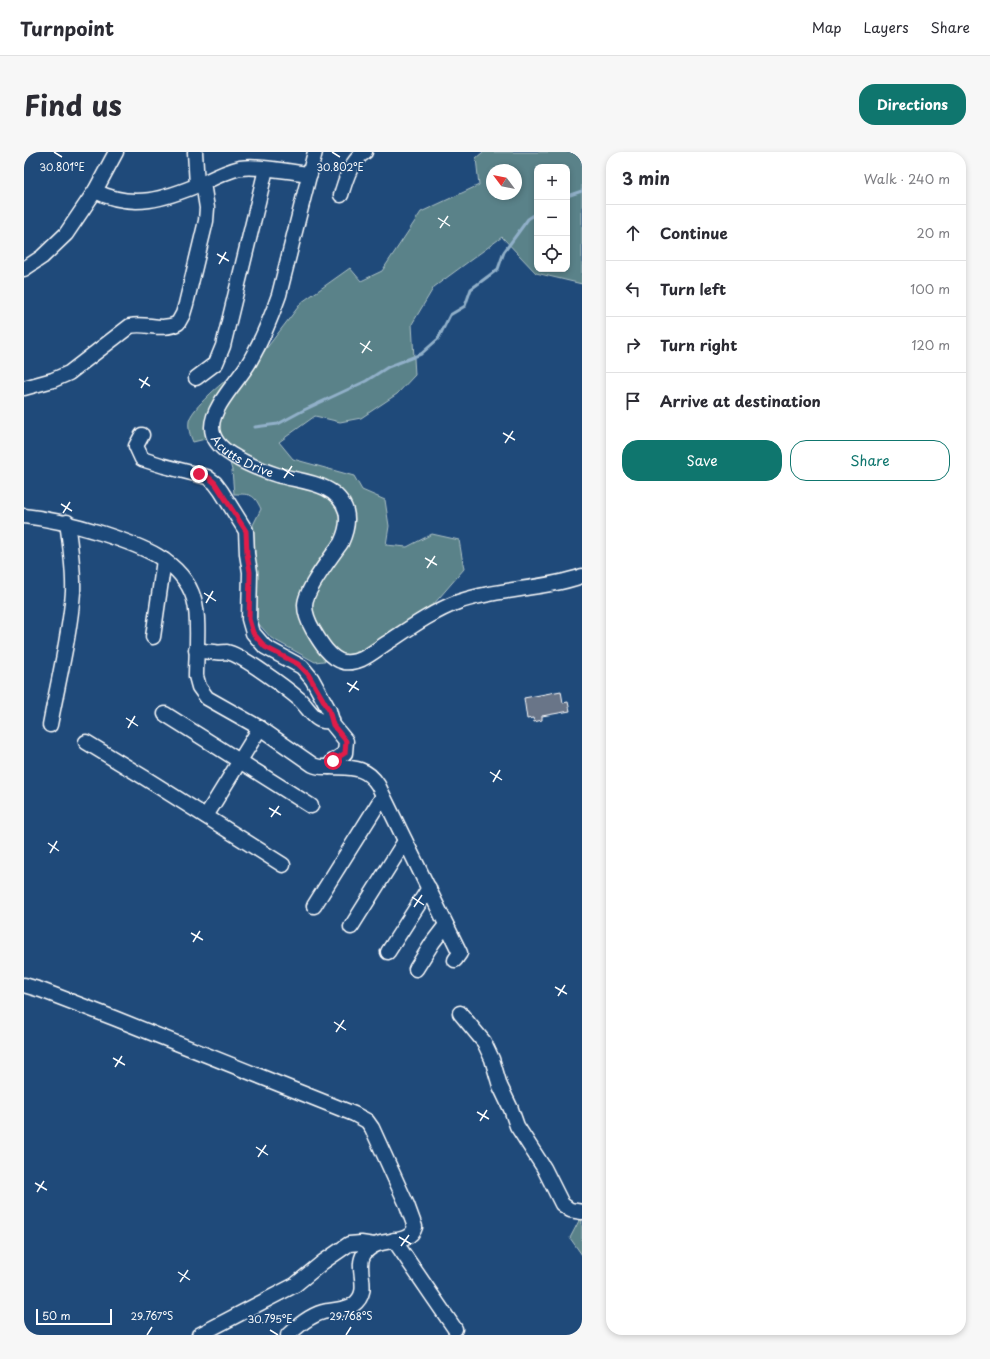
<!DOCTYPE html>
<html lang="en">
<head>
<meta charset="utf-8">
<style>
	:root { --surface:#fff; --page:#f7f7f7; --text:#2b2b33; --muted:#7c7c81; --line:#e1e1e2; --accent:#0f766e }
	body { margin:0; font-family:"Playpen Sans",sans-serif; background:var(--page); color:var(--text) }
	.controls { position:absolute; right:12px; top:12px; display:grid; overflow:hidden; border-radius:8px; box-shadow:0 2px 6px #0003 }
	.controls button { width:36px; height:36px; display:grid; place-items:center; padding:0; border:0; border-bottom:1px solid var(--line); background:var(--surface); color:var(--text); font:20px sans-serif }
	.compass { position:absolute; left:462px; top:12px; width:36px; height:36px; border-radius:50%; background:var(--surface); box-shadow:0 2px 6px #0003; rotate:302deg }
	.scale { position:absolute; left:12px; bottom:10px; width:76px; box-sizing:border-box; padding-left:4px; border:2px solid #fff; border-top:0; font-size:11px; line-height:14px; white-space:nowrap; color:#fff; -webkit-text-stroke:3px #1f4a7a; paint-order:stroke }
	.stop { position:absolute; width:12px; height:12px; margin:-9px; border:3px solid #e11d48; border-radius:50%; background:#fff }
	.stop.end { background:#e11d48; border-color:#fff; box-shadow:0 1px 4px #0008 }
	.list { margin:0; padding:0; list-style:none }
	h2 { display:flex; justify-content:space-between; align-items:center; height:52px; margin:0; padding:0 16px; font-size:17px }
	h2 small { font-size:13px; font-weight:400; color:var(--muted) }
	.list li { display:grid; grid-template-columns:26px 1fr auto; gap:12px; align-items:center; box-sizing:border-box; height:56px; padding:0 16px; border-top:1px solid var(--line) }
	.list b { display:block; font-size:15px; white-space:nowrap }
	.list em { font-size:13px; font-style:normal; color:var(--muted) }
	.actions { display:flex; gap:8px; padding:12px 16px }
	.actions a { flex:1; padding:9px 0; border:1px solid var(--accent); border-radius:16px; text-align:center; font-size:14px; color:var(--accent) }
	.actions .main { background:var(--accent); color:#fff }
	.icon { flex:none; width:22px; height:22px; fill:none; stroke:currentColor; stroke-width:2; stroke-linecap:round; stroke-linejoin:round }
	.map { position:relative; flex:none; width:558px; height:1183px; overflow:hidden; border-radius:16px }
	header { display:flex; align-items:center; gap:24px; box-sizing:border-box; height:56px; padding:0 20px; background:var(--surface); border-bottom:1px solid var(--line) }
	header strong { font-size:19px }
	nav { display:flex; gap:22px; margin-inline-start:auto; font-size:14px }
	.intro { display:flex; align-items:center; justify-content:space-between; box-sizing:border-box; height:96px; padding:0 24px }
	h1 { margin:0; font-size:28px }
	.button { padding:10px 18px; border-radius:16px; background:var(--accent); color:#fff; font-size:14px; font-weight:700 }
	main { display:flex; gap:24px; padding:0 24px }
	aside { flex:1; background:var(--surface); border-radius:16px; box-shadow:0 2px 6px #0003 }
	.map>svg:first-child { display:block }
</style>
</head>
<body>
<header>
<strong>Turnpoint</strong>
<nav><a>Map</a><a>Layers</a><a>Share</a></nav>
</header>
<div class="intro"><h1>Find us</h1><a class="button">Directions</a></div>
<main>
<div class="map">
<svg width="558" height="1183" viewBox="0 0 558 1183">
	<rect width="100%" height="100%" fill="#1f4a7a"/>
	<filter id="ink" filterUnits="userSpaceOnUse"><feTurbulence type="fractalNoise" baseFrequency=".025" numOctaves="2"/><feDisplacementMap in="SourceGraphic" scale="8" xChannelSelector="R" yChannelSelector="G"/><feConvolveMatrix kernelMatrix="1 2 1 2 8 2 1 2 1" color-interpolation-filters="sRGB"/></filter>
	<g filter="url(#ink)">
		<g fill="#5a8289" stroke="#acc0c4" fill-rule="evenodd">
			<path d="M 459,0 L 558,0 L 558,132 L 512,121 L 478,85 L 410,135 L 388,172 L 391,223 L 373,242 L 337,266 L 316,270 L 291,264 L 255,290 L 269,307 L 330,324 L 338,338 L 361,348 L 365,374 L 362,393 L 383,395 L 408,382 L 435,388 L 440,417 L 403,460 L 332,505 L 291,510 L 247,486 L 233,470 L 231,399 L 229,373 L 237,357 C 230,342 227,342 210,342 L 208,318 L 198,283 L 169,290 C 166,283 164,277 165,269 C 167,258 192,236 201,229 L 215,232 L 278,150 L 326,116 L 337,129 L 358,119 L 397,60 L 455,33 L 452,6 ZM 513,15 L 543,15 L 543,117 L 513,117 ZM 468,18 L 492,18 L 492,42 L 468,42 Z"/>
			<polygon points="558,1063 558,1103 546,1086"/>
		</g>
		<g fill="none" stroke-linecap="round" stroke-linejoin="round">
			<g stroke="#91b0c9" stroke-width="3">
				<polyline points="543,44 558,39"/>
				<polyline points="231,275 254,272 280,258 342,229 364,215 397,202 414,187 426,163 441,154 447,137 474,117 480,100 504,67 513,61"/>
			</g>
		</g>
		<polygon fill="#697488" stroke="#fff" points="537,539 539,551 544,550 546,559 518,564 518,568 510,570 509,566 503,567 500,546"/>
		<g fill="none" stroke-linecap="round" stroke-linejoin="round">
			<defs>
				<g id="minor">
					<polyline points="171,0 173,33"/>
					<path id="s1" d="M 291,0 L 255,143 C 247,166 238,188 226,209 C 216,227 188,254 188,275 C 188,288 198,297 208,303 C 222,312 237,318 253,323 C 277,330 313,330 322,359 C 325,370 322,380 317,391 C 308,404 281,438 281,453 C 281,462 285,471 289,478 C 296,490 306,507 320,510 C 326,511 333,509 338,507 C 348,502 356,495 366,489 C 387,475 410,459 434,450 C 474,436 518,438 558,424"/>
					<path d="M 71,39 C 109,58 141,47 179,31 C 191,25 203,19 216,16 C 234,13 266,20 286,22"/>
					<path d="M 317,43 C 322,27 326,10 341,0"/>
					<polyline points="0,117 18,105 42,82 71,39 92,0"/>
					<polyline points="172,226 192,211 199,194 242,17"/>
					<path d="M 0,236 L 29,228 L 45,221 L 106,174 C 122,170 138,180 154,171 L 159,162 L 162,152 L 182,69 L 183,56 L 179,31"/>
					<polyline points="118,283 112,294 118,307 140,314 183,325 191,331 197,339 222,379 223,402 226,420 225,467 229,481 241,495 278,515 288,527 305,558 309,573 322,589 321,601 309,609 305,615"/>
					<path d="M 0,364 C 28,367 51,373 77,381 C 114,393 158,407 170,447 C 176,466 172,503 172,524 L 175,535 L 183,546 L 236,576 L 289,613 C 295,616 301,615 307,615 C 328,616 342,614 354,633 L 436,801 L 431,808"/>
					<polyline points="129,485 140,408"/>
					<path d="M 172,498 C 178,499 185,500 191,500 C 195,501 199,500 203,500 C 218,503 262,536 275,547 C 286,557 292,574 308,568"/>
					<polyline points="141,562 287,654"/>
					<path d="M 26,573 C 34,530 46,483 49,440 C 50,417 46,393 43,370"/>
					<polyline points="62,590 121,626 259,713"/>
					<polyline points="182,664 236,576"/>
					<polyline points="290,754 359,644"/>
					<polyline points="327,775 381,689"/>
					<polyline points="364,800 405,736"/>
					<polyline points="392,817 409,790 422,773"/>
					<path d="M 0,833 L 17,838 L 90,866 L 330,962 L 343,969 L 348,976 L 383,1053 L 391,1075 C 385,1096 354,1082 340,1102 C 330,1117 349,1139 329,1153 C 321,1158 308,1158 299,1160 C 285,1164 274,1174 264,1183"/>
					<polyline points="436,861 460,890 468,907 476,934 487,957 493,974 520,1016 538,1052 546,1058 558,1060"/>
					<polyline points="370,1088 431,1177"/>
					<polyline points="175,1183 271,1133 299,1110 325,1092 337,1091 350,1093"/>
				</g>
			</defs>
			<use href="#minor" stroke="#fff" stroke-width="17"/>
			<use href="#minor" stroke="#1f4a7a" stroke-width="14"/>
		</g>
	</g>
	<g fill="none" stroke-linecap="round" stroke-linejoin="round" filter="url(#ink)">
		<polyline stroke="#e11d48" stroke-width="5" points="175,322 183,324 191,331 222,379 223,402 226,420 225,467 229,481 241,495 274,512 284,522 305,558 309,573 322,589 321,601 309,609"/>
	</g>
	<path fill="none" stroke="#fff" stroke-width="1.5" d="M 30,0 L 38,5M 308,0 L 316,5M 414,66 L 426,74M 416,76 L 424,64M 193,102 L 205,109M 195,112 L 202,100M 336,191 L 348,199M 338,201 L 346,189M 115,227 L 126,234M 117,236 L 124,225M 479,281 L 491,288M 481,291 L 489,279M 258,316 L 270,324M 260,326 L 268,314M 37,352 L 48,359M 39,361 L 46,350M 401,406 L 413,413M 403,416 L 411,404M 180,441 L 192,449M 182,451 L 189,439M 323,531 L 335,538M 325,540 L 333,529M 102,566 L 114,574M 104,576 L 111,564M 466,620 L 478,628M 469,630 L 476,618M 245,656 L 257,663M 247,665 L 255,654M 24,691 L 35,699M 26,701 L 33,689M 388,745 L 400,753M 390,755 L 398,743M 167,781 L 179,788M 169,790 L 176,779M 531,835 L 543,842M 534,844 L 541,833M 310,870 L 322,878M 312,880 L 320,868M 89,906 L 101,913M 91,915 L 98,904M 453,960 L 465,967M 456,969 L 463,958M 232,995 L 244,1003M 234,1005 L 242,993M 11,1031 L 23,1038M 13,1040 L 20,1029M 375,1085 L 387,1092M 377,1094 L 385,1083M 154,1120 L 166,1128M 156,1130 L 164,1118M 246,1178 L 254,1183M 123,1183 L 128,1175M 322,1183 L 327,1175"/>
	<g text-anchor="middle" stroke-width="3.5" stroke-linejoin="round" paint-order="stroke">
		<g font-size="12" fill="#fff" stroke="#1f4a7a">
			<text dy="4" stroke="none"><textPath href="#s1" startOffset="342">Acutts Drive</textPath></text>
		</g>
	</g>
	<g font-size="10" text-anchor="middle" fill="#fff" stroke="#1f4a7a" stroke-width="3.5" stroke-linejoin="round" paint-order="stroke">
		<text x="38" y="19">30.801°E</text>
		<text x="316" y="19">30.802°E</text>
		<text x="128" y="1168">29.767°S</text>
		<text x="327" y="1168">29.768°S</text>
		<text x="246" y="1171">30.795°E</text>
	</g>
</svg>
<div class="controls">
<button>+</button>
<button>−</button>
<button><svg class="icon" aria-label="locate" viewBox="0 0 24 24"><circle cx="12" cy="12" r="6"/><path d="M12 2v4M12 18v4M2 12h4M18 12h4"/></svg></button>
</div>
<svg class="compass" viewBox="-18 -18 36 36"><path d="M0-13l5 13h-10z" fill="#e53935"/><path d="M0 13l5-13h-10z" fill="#7c7c81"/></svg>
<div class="scale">50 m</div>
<div class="stop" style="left:309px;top:609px"></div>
<div class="stop end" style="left:175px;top:322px"></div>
</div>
<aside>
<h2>3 min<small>Walk · 240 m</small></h2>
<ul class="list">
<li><svg class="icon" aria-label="ahead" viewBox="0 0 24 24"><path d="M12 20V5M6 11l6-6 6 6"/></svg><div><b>Continue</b></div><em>20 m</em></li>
<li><svg class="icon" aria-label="left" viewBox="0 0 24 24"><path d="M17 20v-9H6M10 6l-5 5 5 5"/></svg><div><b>Turn left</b></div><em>100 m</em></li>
<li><svg class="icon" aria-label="right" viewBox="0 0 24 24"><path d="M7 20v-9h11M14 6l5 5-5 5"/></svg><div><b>Turn right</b></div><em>120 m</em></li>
<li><svg class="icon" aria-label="arrive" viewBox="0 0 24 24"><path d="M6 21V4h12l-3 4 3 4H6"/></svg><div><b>Arrive at destination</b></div></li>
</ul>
<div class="actions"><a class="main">Save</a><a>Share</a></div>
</aside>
</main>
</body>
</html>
